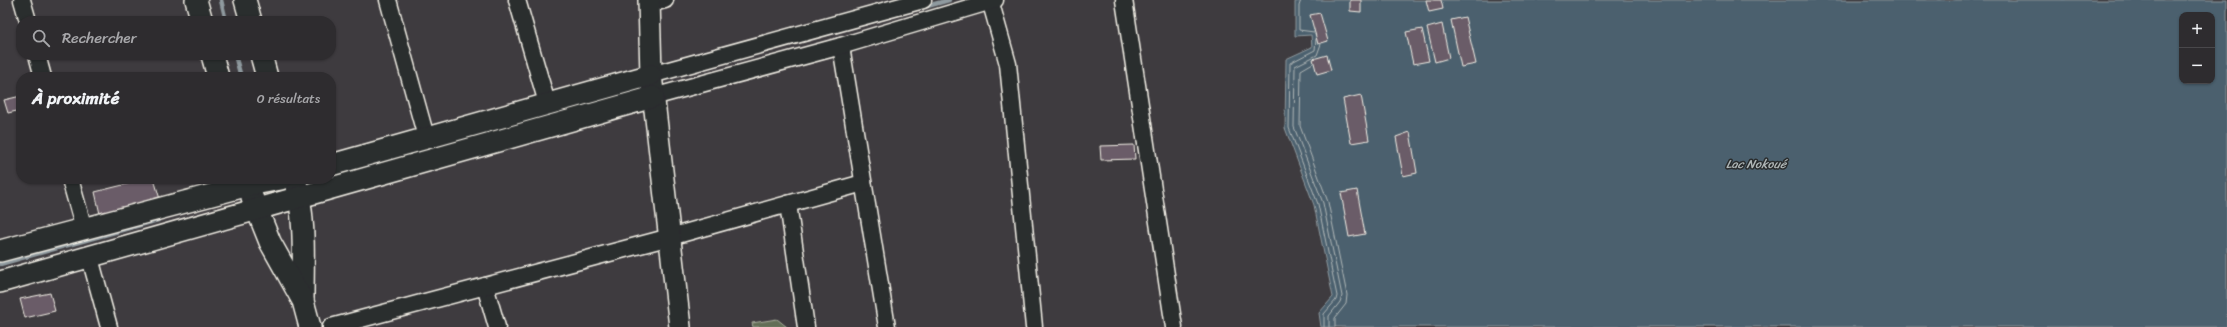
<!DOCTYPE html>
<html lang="fr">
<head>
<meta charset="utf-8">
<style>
	:root { --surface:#2e2c2f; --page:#363437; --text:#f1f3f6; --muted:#a7a7aa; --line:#49484b }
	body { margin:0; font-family:Sriracha,sans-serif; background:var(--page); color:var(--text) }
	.controls { position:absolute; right:12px; top:12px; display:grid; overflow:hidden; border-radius:8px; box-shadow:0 1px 3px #0004 }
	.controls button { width:36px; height:36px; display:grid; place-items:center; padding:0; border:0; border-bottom:1px solid var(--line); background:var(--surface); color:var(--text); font:20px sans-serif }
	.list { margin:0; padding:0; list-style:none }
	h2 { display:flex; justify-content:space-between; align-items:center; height:52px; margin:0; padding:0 16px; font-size:17px }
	h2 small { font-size:13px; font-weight:400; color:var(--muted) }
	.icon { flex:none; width:22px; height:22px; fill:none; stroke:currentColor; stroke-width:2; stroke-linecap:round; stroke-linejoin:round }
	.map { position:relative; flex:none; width:2227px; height:327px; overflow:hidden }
	.search { position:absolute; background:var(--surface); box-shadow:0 1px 3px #0004; left:16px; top:16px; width:320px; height:44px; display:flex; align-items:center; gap:10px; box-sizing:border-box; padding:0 14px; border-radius:16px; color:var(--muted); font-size:15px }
	.panel { position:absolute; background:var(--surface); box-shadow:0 1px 3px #0004; left:16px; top:72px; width:320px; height:112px; border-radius:16px }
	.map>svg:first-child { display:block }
</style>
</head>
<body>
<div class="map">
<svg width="2227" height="327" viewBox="0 0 2227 327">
	<rect width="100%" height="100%" fill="#3e3b3f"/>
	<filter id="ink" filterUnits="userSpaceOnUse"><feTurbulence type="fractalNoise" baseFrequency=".025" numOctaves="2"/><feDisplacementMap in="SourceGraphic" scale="8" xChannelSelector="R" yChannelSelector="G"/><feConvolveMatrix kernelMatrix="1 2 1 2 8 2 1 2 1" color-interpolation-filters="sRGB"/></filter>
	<g filter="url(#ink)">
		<polygon fill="#626e56" stroke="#abb09f" points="777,319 787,327 753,327 752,323"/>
		<path fill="#4b606e" stroke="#8f9a9f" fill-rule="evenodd" d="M 1304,0 L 2227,0 L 2227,327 L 1321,327 L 1319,313 L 1333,297 L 1314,205 L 1285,128 L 1286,59 L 1312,47 L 1311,35 L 1295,36 L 1295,2 ZM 2182,15 L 2212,15 L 2212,81 L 2182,81 Z"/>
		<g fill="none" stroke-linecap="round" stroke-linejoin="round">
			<g stroke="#b0b7b7" stroke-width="1">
				<polyline points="1301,0 1299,6 1299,30 1314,32"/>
				<polyline points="1316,39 1315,50 1290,63 1289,128 1318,204 1337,296 1336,300 1324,314 1324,327"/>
				<polyline points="1321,44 1317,55 1295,66 1294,127 1323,203 1342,296 1340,302 1329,316 1329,327"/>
				<polyline points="1313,63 1301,70 1300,126 1328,202 1347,295 1346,304 1335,318 1335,327"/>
			</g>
			<g stroke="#8f9a9f" stroke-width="4.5">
				<polyline points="221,0 226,21"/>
				<polyline points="924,7 949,0"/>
				<polyline points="235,55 241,77"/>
				<polyline points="0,264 158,220"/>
			</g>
		</g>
		<g fill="#6b5c67" stroke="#f4f1e8">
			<polygon points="1350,0 1361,0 1361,12 1350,11"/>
			<polygon points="1426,0 1441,0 1443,9 1429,12"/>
			<polygon points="1320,13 1328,41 1318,44 1310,15"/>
			<polygon points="1465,17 1476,64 1461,67 1451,20"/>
			<polygon points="1442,24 1449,58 1435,62 1427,28"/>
			<polygon points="1422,29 1429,61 1413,64 1406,32"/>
			<polygon points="1327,55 1331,70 1317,74 1313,59"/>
			<polygon points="1361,95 1369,140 1351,143 1343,99"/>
			<polygon points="21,96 21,110 8,113 4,100"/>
			<polygon points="1410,132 1417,173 1403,176 1396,137"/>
			<polygon points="1134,145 1135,159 1101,160 1100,146"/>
			<polygon points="147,179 154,179 162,206 100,214 95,192"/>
			<polygon points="1357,190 1365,234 1349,237 1341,193"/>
			<polygon points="50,293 55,311 25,318 20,299"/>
		</g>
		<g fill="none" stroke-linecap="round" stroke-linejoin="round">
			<defs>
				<g id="minor">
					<polyline points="22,0 28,21"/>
					<polyline points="388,0 426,137"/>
					<polyline points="517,0 547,103"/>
					<polyline points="990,0 1008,64 1034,327"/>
					<polyline points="1124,0 1174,327"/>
					<polyline points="649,4 665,0"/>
					<polyline points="841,46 887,327"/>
					<polyline points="37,55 43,77"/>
					<polyline points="651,75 923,0"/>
					<polyline points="653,97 841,46 995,0"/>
					<polyline points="70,179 84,229"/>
					<polyline points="788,204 806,327"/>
					<polyline points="90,258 109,327"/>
					<polyline points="485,286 497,327"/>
					<polyline points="331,327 670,237 863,183"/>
				</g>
				<g id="tertiary">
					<polyline points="196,0 202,21"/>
					<polyline points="245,0 251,21"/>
					<polyline points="649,0 651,75 680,327"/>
					<polyline points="212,55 218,77"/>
					<polyline points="261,55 267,77"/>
					<polyline points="331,165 651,75"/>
					<path d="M 295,179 C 306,218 303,260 303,300"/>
					<polyline points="252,197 270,242 303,301 310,327"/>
					<polyline points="0,251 249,185 281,179"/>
					<polyline points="0,282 653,97"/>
				</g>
			</defs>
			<use href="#minor" stroke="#f4f1e8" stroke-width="19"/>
			<use href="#tertiary" stroke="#f4f1e8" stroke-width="24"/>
			<use href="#minor" stroke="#2a2d2e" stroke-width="16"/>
			<use href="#tertiary" stroke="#2a2d2e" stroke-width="21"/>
		</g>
	</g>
	<g text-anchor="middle" stroke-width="3" stroke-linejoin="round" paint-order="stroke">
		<g font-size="12" font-style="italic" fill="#b0b7b7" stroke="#2a2d2e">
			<text x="1756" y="168">Lac Nokoué</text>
		</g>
	</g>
</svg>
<div class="controls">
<button>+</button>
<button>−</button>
</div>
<div class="search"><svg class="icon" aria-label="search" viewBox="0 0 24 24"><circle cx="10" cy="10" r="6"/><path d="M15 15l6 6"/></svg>Rechercher</div>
<section class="panel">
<h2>À proximité<small>0 résultats</small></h2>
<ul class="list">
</ul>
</section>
</div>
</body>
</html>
